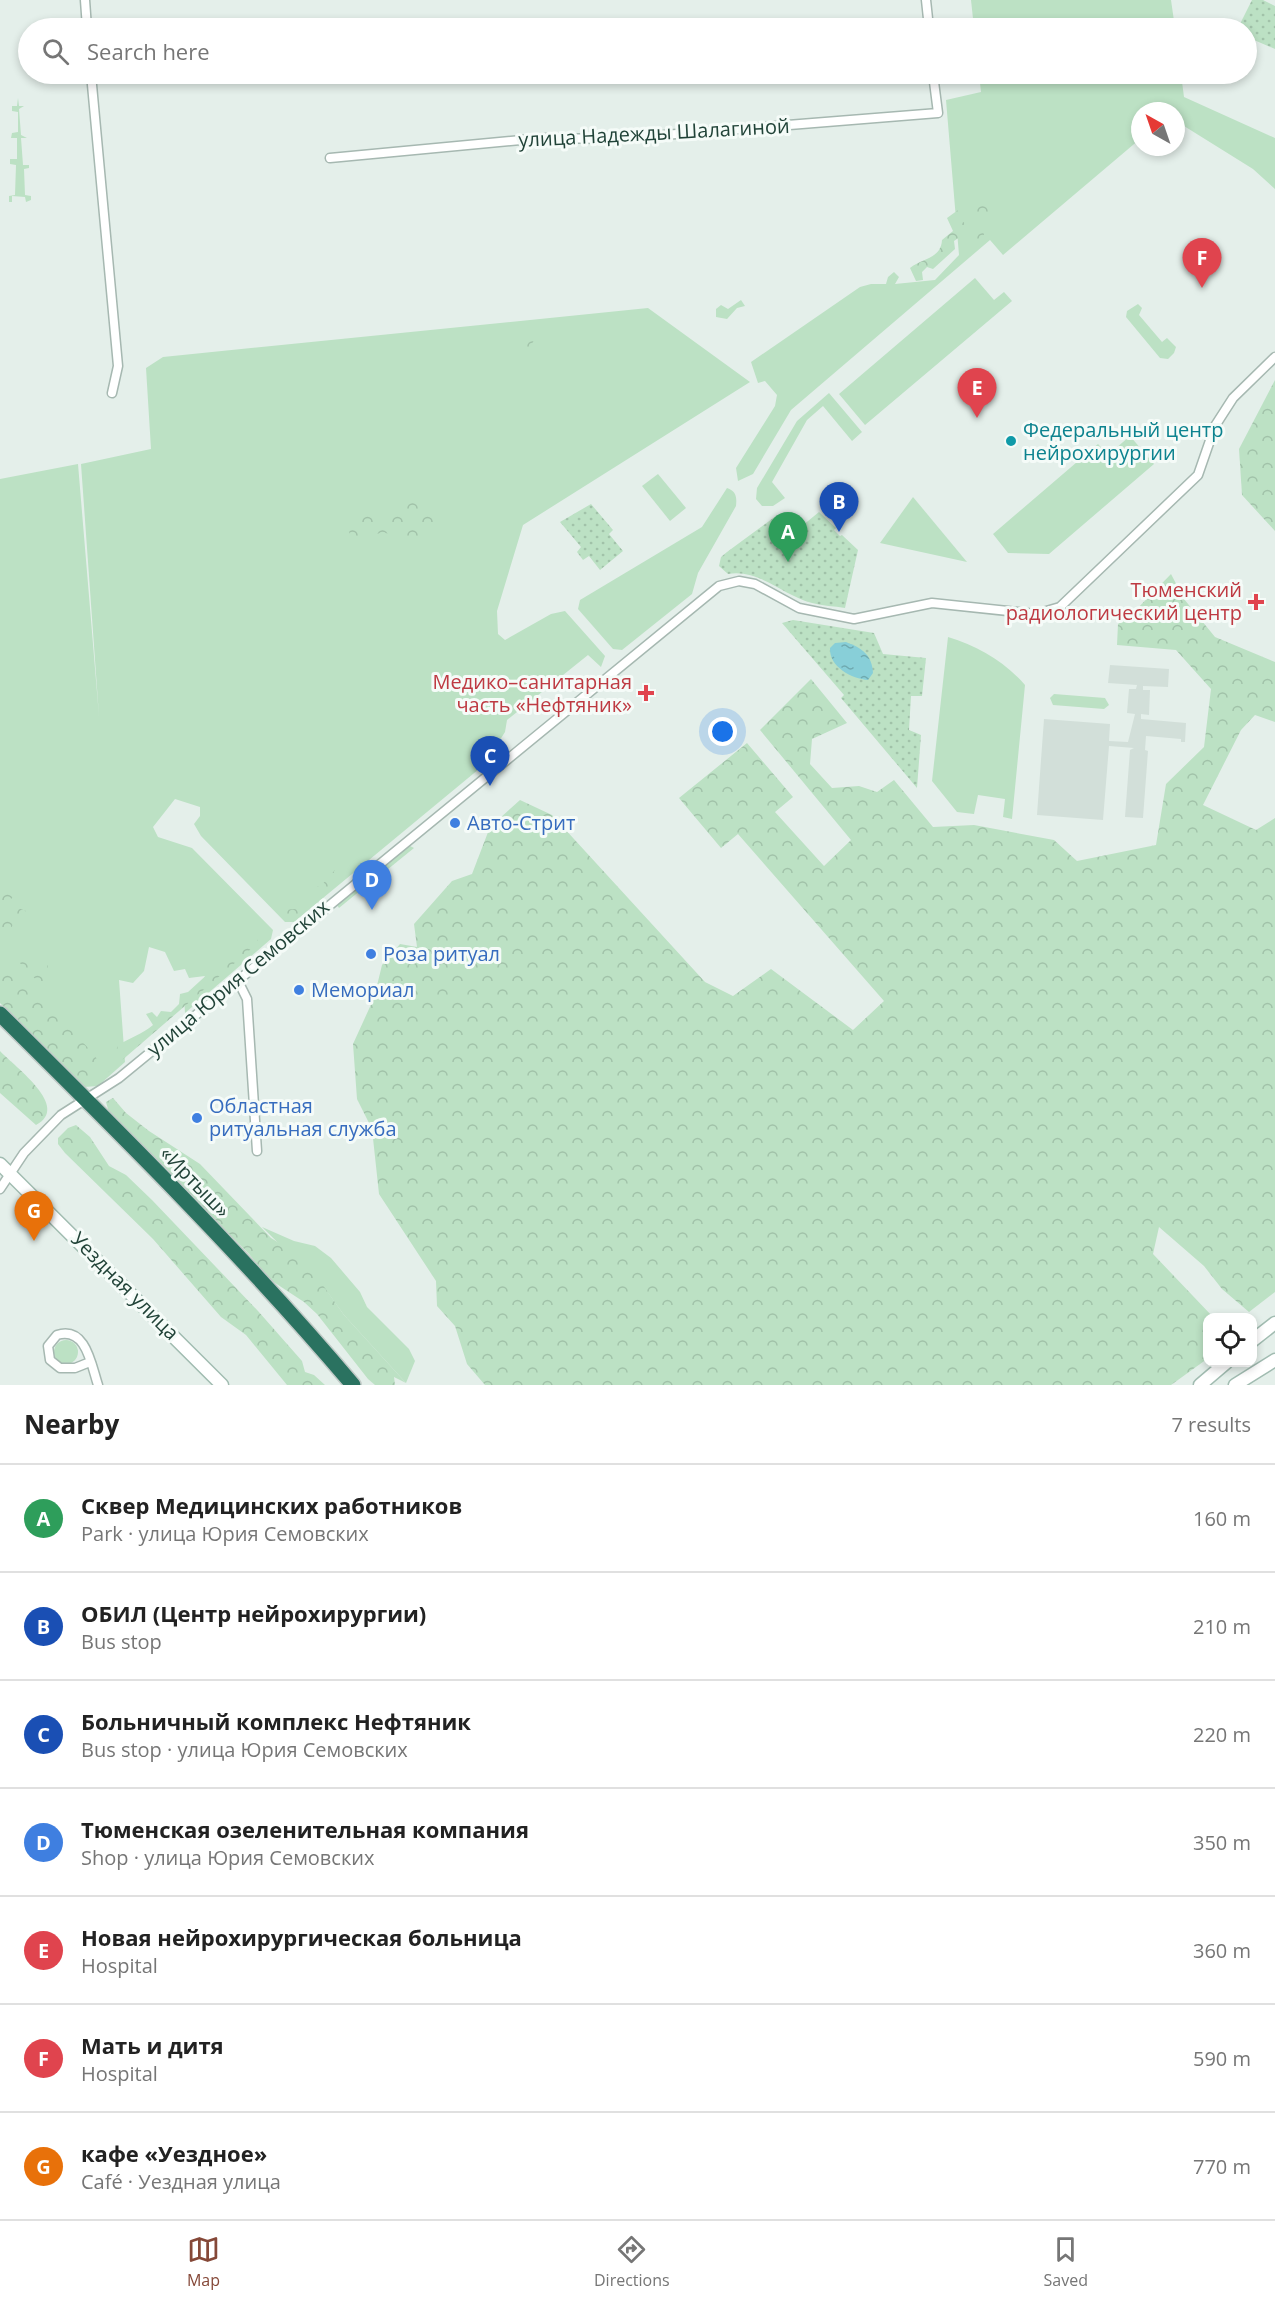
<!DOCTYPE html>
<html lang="en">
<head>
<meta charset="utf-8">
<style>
	:root { --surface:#fff; --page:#f6f6f6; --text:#222; --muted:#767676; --line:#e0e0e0; --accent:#854838 }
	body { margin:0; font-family:"Open Sans",sans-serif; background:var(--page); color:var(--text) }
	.controls { position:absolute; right:18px; bottom:18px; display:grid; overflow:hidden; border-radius:12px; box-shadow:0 3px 9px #0003 }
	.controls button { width:54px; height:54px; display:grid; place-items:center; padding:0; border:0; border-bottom:2px solid var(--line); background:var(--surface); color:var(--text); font:30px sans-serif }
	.compass { position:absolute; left:1131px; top:102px; width:54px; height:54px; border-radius:50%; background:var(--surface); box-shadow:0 3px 9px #0003; rotate:320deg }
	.you { position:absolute; left:723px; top:732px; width:21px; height:21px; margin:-15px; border:4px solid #fff; border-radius:50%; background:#1a73e8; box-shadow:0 0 0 9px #1a73e833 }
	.badge { display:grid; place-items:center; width:39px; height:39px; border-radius:50%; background:var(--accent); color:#fff; font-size:20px; font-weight:700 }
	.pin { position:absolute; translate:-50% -50px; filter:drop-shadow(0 2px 3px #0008) }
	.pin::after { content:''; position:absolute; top:32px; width:21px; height:18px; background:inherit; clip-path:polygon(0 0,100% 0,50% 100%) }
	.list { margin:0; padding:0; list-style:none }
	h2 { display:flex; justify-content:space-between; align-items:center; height:78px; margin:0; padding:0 24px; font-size:26px }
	h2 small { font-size:20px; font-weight:400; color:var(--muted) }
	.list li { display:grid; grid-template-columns:39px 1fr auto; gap:18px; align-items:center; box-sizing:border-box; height:108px; padding:0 24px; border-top:2px solid var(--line) }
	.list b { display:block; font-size:22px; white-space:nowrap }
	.list p { margin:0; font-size:20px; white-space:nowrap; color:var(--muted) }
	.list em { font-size:20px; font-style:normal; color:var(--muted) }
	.icon { flex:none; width:33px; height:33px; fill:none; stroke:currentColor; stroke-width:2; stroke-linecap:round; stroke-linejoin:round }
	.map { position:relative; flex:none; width:1275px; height:1385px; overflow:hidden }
	.search { position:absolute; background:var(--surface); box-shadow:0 3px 9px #0003; left:18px; right:18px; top:18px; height:66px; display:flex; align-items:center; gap:15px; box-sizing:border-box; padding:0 21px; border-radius:33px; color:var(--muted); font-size:22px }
	.sheet { height:834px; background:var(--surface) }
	nav { display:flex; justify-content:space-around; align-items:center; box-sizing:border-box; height:84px; border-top:2px solid var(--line); background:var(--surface); font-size:16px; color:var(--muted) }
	nav a { display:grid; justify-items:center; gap:3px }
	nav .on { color:var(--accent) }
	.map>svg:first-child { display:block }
</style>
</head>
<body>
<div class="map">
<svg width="1275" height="1385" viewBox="0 0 1275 1385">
	<defs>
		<pattern id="forest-crowns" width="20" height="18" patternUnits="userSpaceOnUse" patternTransform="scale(1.5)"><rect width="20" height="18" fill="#bce1c4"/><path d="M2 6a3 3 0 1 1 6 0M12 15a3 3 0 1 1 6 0" fill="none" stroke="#a1c2a9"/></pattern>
		<pattern id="park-dots" width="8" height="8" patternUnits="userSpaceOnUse" patternTransform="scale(1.5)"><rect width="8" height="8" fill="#bce1c4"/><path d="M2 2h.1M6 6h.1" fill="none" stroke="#a1c2a9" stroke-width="1.8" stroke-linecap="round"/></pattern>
		<pattern id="water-ripples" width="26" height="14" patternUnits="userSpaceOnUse" patternTransform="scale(1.5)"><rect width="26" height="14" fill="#88cfd8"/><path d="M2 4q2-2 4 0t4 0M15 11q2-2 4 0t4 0" fill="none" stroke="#6faab0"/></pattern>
	</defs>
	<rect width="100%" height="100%" fill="#e4efea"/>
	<polygon fill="#d2dfd9" points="1110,665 1169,669 1168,687 1143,686 1143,690 1150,690 1149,715 1141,714 1141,719 1186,723 1185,742 1181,742 1181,739 1146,736 1145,750 1148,751 1143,818 1125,817 1130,750 1134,748 1109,746 1103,820 1037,815 1044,719 1110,724 1109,741 1128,742 1135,714 1127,713 1129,689 1136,689 1137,685 1108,683"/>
	<g fill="#bce1c4">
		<polygon points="971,0 1171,0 1175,28 974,28"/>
		<polygon points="979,74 1181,74 1184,97 1275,138 1275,189 1253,169 1176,121 1176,111 1140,111 1140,139 1003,255 990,240 791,410 753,474 738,481 736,468 775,406 777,395 765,381 758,383 751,362 860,287 871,284 886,284 888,277 894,272 899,277 895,284 935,280 959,255 946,100 981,92"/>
		<polygon points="18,98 19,106 24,106 19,109 21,135 27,138 21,138 23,165 29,165 29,168 24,169 25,195 31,196 31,200 26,202 25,197 12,196 12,202 9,202 9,196 15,195 16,165 10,164 10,159 17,159 17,138 11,138 12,133 18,132 18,112 12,111 12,106 17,106"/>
		<polygon points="975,278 994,300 1004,292 1012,301 865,425 839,394"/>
		<polygon points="741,300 745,306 737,308 727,319 716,317 716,309 721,305 728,309"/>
		<polygon points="1138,304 1142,308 1139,315 1162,342 1167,338 1176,347 1174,353 1168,359 1160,358 1126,317 1127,311"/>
		<polygon points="648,308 750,382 523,525 497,611 498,634 505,640 551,614 565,611 605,656 601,667 588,655 507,720 505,732 498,743 502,750 294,922 285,922 201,836 194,824 200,816 200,807 175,799 153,827 158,837 192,848 273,930 271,939 185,1013 184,996 202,983 205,976 189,978 185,969 174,971 165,952 149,947 144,971 133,983 119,980 125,1062 98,1086 84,1087 0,1002 0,479 78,464 99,716 81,464 151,449 146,368 163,357"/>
		<polygon points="829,393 862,432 852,441 823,406 807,420 772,482 785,498 773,506 762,506 756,499 757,488 797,421"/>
		<polygon points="1130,436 1154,464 1049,554 1008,553 993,534 1098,444 1108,455"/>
		<polygon points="658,474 686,508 670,521 642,486"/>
		<path d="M 727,488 C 736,491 737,497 736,506 L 698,573 L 692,594 L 622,650 L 613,649 L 578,609 L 580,600 L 702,527 Z"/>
		<polygon points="913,497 967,562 880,543"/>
		<path d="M 948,637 C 978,646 1004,661 1025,685 L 1012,819 L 1003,817 L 1005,799 L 978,795 L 974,814 L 957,812 L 932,781 Z"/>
		<polygon points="1054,694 1105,698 1109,705 1104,709 1053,705 1050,698"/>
		<polygon points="408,845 414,848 377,878 375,873"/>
		<polygon points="360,885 367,885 339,908 337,905"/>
		<polygon points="262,1227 294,1241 315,1246 331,1258 360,1292 367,1307 409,1349 415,1361 406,1383 344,1315 326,1290"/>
		<circle cx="66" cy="1352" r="12"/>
	</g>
	<g fill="url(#forest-crowns)">
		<path d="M 986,204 L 994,205 L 993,213 L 987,217 L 965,215 L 962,221 L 968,226 L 983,228 L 984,235 L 971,244 L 967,237 L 960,237 L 954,241 L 955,249 L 933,269 L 927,267 L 922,272 L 923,280 L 916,281 L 910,268 C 922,258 941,259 942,240 L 953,231 L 947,218 L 965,205 L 972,209 Z"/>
		<polygon points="529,330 542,337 535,339 527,351 519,345 512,346 508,340"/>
		<polygon points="1275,380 1275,531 1242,495 1239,449"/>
		<polygon points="408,501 430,503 433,510 448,511 455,515 442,521 444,527 417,544 383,532 355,541 349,536 350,521 344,517 350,511 363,518 366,511 373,507 391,517"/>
		<polygon points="1171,574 1184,599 1215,637 1275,662 1275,722 1255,715 1241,730 1203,805 1256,830 1275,818 1275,1292 1249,1312 1222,1289 1204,1266 1159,1227 1153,1254 1213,1317 1208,1318 1207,1359 1171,1385 485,1385 467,1364 455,1326 437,1306 436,1281 379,1194 372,1129 357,1099 353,1044 374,998 382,965 400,944 417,947 414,924 452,881 472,874 490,827 520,800 552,815 705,982 733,996 771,969 853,1030 884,1001 738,834 721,848 679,798 747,743 793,797 775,812 824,866 851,840 760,730 811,679 847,723 812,739 810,764 832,788 859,786 877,792 894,780 933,827 974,825 1054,840 1077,861 1156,845 1166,784 1204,747 1211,689 1176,650 1117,645 1118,624 1133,613"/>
		<polygon points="335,870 341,875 340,878 319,897 314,895 312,891 314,886 320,887"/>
		<polygon points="9,887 16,894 0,910 0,893"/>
		<polygon points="309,899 308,908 298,918 287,919 280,914 280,910 297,909 300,903"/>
		<polygon points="18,908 26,911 26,915 13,924 4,947 0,944 0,925"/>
		<path d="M 251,929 L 258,941 L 251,949 L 106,1074 L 110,1056 L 114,1057 L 118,1045 C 130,1038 142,1034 153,1025 L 146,1014 L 152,1012 L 157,1017 L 161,1011 L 171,1012 L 179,1004 L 180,994 L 188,992 L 211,971 L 221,968 L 223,960 L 229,962 L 234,959 L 236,947 L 242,948 L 252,940 L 244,934 L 246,930 Z"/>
		<polygon points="19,951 27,952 35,962 37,957 48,962 48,983 43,987 19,962 16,955"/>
		<path d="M 0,956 L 94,1054 C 103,1068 101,1081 83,1085 L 77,1081 L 0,1003 Z"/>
		<path d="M 0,1051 C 16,1068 71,1107 36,1125 L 0,1093 Z"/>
		<polygon points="113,1098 126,1113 149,1131 200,1164 271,1238 297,1254 308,1264 344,1315 406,1383 394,1377 395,1385 375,1385 368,1379 317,1314 304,1302 269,1279 249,1254 109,1113 106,1102"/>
		<polygon points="76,1125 90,1137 109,1166 126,1175 152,1200 258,1311 302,1361 305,1372 314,1375 325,1385 287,1385 246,1335 221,1317 153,1239 65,1153 58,1144 58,1138 68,1128"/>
	</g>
	<g fill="url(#park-dots)">
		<polygon points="1252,0 1263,0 1275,6 1275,49 1247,37 1246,28 1238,28"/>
		<polygon points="591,504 613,530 609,534 623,551 600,570 589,556 583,560 577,552 581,547 560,522"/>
		<path d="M 819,512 L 836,528 L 834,530 L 840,536 L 842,535 L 858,550 L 845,608 C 834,606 823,606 812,603 C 782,595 760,569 728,574 L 719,566 L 721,557 L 727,552 L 776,516 L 785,517 L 797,530 Z"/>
		<polygon points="793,620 874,633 883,654 926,658 922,696 911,696 909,730 921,735 917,788 841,698 844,695 782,623"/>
	</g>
	<path fill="url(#water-ripples)" d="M 846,642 C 862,648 872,655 873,673 L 868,680 C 852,679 829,667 830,648 L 835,643 Z"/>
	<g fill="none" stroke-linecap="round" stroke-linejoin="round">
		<defs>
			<g id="street">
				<polyline points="85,0 87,28"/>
				<polyline points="926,0 929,28"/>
				<polyline points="91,74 118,366 112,393"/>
				<polyline points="330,158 542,138 614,139 938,113 933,74"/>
				<polyline points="237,979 247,999 257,1151"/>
				<polyline points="0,1189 24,1153 61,1115 119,1078 719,586 739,581 755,584 799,608 854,619 932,603 1036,614 1060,607 1198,475 1215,426 1233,398 1275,357"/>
				<path d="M 90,1362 L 75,1368 L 60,1368 L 50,1360 L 48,1346 L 57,1335 C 86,1326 91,1364 98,1385"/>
			</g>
			<g id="secondary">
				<polyline points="0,1164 222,1385"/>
				<polyline points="1252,1341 1275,1323"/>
				<polyline points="1200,1385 1227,1362"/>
				<polyline points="1235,1385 1275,1360"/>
			</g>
			<path id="highway" d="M 0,1014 C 121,1134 243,1255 353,1385"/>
		</defs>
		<use href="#street" stroke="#a6b8b1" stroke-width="11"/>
		<use href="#secondary" stroke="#a1bcb1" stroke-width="15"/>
		<use href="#highway" stroke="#c1cac7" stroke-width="18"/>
		<use href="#street" stroke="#fff" stroke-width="8"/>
		<use href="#secondary" stroke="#fff" stroke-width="12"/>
		<use href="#highway" stroke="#2a7260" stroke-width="15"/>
	</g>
	<circle fill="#0f9aa8" stroke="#f5fbf8" stroke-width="2" cx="1011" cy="441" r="6"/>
	<g fill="#e0444e" stroke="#f5fbf8" stroke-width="2">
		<path d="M1253 593h6v6h6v6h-6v6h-6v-6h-6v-6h6z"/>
		<path d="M643 684h6v6h6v6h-6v6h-6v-6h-6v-6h6z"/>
	</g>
	<g fill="#3f7fe0" stroke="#f5fbf8" stroke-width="2">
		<circle cx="455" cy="823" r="6"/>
		<circle cx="371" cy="954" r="6"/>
		<circle cx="299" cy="990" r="6"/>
		<circle cx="197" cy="1118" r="6"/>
	</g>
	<g text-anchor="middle" stroke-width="6" stroke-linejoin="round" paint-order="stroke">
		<g font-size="20" fill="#214338" stroke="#f5fbf8">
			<text transform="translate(654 133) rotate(-3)" y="7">улица Надежды Шалагиной</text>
			<text transform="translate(238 978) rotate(-40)" y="7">улица Юрия Семовских</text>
			<text transform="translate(195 1182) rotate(46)" y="7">«Иртыш»</text>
			<text transform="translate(125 1286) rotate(45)" y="7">Уездная улица</text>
		</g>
		<g font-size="20" fill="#0d838f" stroke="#f5fbf8" text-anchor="start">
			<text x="1023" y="437">Федеральный центр<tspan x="1023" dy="23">нейрохирургии</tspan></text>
		</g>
		<g font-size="20" fill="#be3a42" stroke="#f5fbf8" text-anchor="end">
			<text x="1242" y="597">Тюменский<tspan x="1242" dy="23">радиологический центр</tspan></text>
			<text x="632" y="689">Медико–санитарная<tspan x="632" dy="23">часть «Нефтяник»</tspan></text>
		</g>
		<g font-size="20" fill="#366cbe" stroke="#f5fbf8" text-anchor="start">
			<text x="467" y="830">Авто-Стрит</text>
			<text x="383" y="961">Роза ритуал</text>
			<text x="311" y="997">Мемориал</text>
			<text x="209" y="1113">Областная<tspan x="209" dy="23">ритуальная служба</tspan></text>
		</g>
	</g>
</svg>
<div class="controls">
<button><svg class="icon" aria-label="locate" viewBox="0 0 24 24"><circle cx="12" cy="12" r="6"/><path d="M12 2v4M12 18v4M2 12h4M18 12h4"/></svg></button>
</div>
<svg class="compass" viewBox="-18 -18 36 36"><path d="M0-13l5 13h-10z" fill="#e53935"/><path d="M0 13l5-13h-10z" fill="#767676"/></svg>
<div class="you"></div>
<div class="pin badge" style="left:788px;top:562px;background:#2e9e5b">A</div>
<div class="pin badge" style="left:839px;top:532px;background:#1a4fb4">B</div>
<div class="pin badge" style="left:490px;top:786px;background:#1a4fb4">C</div>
<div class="pin badge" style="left:372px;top:910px;background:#3f7fe0">D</div>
<div class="pin badge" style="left:977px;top:418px;background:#e0444e">E</div>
<div class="pin badge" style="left:1202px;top:288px;background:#e0444e">F</div>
<div class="pin badge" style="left:34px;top:1241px;background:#e8710a">G</div>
<div class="search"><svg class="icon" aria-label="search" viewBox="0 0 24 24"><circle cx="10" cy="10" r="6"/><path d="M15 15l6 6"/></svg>Search here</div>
</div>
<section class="sheet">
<h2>Nearby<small>7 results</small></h2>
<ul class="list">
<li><span class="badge" style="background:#2e9e5b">A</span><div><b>Сквер Медицинских работников</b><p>Park · улица Юрия Семовских</p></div><em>160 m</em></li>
<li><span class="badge" style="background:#1a4fb4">B</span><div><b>ОБИЛ (Центр нейрохирургии)</b><p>Bus stop</p></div><em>210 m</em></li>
<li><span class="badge" style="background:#1a4fb4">C</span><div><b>Больничный комплекс Нефтяник</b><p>Bus stop · улица Юрия Семовских</p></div><em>220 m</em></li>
<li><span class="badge" style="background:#3f7fe0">D</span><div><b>Тюменская озеленительная компания</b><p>Shop · улица Юрия Семовских</p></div><em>350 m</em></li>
<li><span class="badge" style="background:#e0444e">E</span><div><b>Новая нейрохирургическая больница</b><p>Hospital</p></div><em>360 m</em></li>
<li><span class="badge" style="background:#e0444e">F</span><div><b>Мать и дитя</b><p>Hospital</p></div><em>590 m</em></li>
<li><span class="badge" style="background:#e8710a">G</span><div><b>кафе «Уездное»</b><p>Café · Уездная улица</p></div><em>770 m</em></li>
</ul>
</section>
<nav>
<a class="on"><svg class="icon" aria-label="map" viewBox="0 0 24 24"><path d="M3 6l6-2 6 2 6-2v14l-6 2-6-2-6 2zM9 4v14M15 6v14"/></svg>Map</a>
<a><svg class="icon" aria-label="directions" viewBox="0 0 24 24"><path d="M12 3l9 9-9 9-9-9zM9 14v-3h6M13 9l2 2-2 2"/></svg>Directions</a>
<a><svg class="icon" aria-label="saved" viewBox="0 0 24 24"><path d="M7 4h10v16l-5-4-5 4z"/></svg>Saved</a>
</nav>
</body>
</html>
